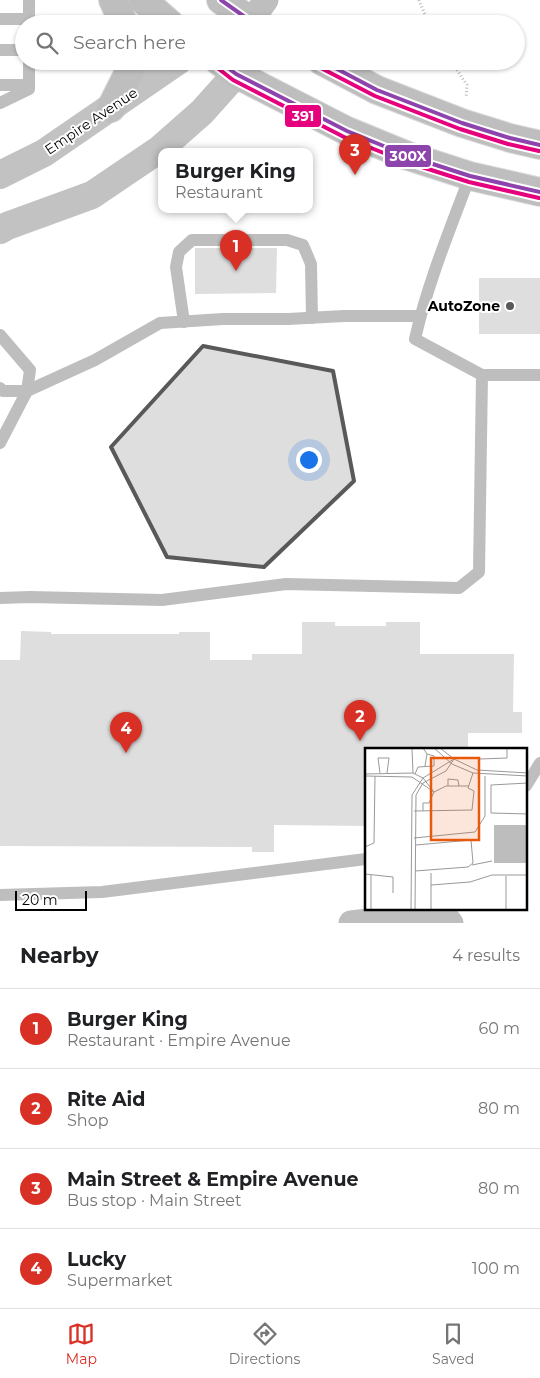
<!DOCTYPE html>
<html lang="en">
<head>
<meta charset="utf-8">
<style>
	:root { --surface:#fff; --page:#f2f2f2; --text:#202124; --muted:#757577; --line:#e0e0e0; --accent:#d93025 }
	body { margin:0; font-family:Montserrat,sans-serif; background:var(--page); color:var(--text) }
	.scale { position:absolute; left:15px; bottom:12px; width:72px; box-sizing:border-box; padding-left:5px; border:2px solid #000; border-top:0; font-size:14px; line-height:18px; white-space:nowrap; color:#000; -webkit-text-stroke:4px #fff; paint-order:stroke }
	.you { position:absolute; left:308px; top:459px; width:18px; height:18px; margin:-12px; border:4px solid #fff; border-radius:50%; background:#1a73e8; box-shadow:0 0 0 8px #1a73e833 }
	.badge { display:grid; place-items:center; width:32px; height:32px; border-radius:50%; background:var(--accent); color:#fff; font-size:16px; font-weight:700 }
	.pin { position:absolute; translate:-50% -41px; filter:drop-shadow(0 1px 2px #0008) }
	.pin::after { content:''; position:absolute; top:26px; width:18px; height:15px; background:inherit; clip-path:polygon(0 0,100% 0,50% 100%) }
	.popup { position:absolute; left:158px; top:148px; width:155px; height:65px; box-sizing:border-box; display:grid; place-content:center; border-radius:10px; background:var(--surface); filter:drop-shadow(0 1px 4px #0005); font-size:16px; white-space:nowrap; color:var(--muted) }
	.popup b { font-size:19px; color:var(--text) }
	.popup::after { content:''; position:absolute; left:50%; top:100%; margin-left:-10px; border:10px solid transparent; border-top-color:var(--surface) }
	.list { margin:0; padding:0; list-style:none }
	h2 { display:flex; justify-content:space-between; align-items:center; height:65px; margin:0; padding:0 20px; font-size:21px }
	h2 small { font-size:16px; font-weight:400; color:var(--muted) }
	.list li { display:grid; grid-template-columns:32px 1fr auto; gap:15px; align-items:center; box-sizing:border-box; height:80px; padding:0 20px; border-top:1px solid var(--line) }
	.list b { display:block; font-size:19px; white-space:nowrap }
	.list p { margin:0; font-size:16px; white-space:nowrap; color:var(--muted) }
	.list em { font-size:16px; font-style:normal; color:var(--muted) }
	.icon { flex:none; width:28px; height:28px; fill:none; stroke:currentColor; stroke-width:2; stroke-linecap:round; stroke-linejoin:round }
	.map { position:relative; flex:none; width:540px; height:923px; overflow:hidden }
	.search { position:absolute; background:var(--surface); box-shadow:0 1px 4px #0004; left:15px; right:15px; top:15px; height:55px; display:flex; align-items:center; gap:12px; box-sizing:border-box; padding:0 18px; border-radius:28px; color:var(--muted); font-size:19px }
	.sheet { height:385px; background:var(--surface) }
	nav { display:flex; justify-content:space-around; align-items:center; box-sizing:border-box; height:70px; border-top:1px solid var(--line); background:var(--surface); font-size:14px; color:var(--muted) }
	nav a { display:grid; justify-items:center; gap:2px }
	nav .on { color:var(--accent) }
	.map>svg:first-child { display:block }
</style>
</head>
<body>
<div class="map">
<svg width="540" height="923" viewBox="0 0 540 923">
	<rect width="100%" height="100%" fill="#fff"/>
	<g fill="#dedede">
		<polygon points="195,248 277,248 276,293 195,294"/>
		<rect x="479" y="278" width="61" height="56"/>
		<polygon points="302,622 335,622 335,626 386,626 386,622 420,622 420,654 514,654 513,712 522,712 522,733 468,733 468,749 366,749 366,826 274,825 274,852 252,852 252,847 0,846 0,660 20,660 21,631 51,632 51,634 179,634 179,632 210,632 210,660 252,660 252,654 302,654"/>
	</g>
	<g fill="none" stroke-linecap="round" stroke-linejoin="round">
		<defs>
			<g id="primary">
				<polyline points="113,0 124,24"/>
				<polyline points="143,0 170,24"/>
				<polyline points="221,0 255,24"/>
				<polyline points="219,61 236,74 347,131 408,156 470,176 540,192"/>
				<polyline points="322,61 377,90 462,123 510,138 540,145"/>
				<polyline points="111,108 130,70 130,61"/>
			</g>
		</defs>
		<use href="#primary" stroke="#dbdbdb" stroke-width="30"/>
		<g stroke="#b9b9b9" stroke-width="3" stroke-dasharray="1 2.5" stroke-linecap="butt">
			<polyline points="419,0 429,24"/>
			<polyline points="451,61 467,85 466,98"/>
			<polyline points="310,179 313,179"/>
		</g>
		<g stroke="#bebebe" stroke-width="12">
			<polyline points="0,19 29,19"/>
			<polyline points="29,24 29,0"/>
			<polyline points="0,50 24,50"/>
			<polyline points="0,85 29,85"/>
			<polyline points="0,103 29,89 29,61"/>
			<polyline points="184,322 176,267 179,252 192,240 287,240 303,245 311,264 312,318"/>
			<polyline points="0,335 30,370 27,391 0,443"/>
			<polyline points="482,375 540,375"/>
			<polyline points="0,388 3,391 27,391 95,360 160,323 223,319 288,319 344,316 420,316"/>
			<path d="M 0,598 L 30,597 L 162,600 L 286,584 L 459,588 L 479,572 L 482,375 L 415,339 C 427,285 450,229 470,176"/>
			<polyline points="526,786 540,763"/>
			<polyline points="0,895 102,892 366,859"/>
		</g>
		<g stroke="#bebebe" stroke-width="25">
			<polyline points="251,21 266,0"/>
			<polyline points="351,923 376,920 446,917 451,923"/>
		</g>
		<g stroke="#c2c2c2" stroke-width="28">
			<polyline points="0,175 44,153 178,61"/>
			<polyline points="0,230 7,226 92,195 160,149 202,112 236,74 240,61"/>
		</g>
		<use href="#primary" stroke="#bebebe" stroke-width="28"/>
		<defs>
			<g id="bus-1">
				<polyline points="221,0 255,24"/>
				<polyline points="219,61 236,74 347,131 408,156 470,176 540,192"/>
				<polyline points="322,61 377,90 462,123 510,138 540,145"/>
			</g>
			<g id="bus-2">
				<polyline points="215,66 233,80 344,137 406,162 469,182 539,198"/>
				<polyline points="319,67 375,96 460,129 508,144 539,151"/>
			</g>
		</defs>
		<use href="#bus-1" stroke="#fff" stroke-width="8"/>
		<use href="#bus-2" stroke="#fff" stroke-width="8"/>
		<use href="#bus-1" stroke="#8e44ad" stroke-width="4"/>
		<use href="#bus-2" stroke="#e5007d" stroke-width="4"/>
	</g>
	<path fill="#595959" fill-opacity="0.2" stroke="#595959" stroke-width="4" stroke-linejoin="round" d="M 203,346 L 333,371 L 354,481 L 264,567 L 167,557 L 111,447 Z"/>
	<circle fill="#595959" stroke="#fff" stroke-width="2" cx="510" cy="306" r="5"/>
	<g text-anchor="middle" stroke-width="4" stroke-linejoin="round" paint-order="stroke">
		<g font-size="14" fill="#000" stroke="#fff">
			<text transform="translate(91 121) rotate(-34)" y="5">Empire Avenue</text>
		</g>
		<g font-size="14" font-weight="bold" fill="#000" stroke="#fff" text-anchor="end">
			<text x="500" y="311">AutoZone</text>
		</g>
	</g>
	<g transform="translate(365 748)">
		<rect width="162" height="162" fill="#fff"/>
		<path d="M 129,77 L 162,77 L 162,115 L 129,115 Z" fill="#bdbdbd"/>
		<path fill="none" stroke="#999" stroke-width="1" d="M 47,0 L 48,25M 58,0 L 62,6 L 60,18M 69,0 L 87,16 L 108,25 L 163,28M 75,0 L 89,11 L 112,22 L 163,25M 115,11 L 142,10 L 142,0M 15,25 L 13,10 L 24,10 L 22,25M 0,26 L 48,25 L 58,30 L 69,44M 50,26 L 53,19 L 69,18 L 69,8 L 62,6M 0,28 L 47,29 L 69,44M 163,35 L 126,37 L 126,65 L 163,66M 83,38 L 83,31 L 93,32 L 94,38M 49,63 L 107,62 L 109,43 L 103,40 L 108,25M 58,63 L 58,55 L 64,55 L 69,44 L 81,38 L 104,38M 49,90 L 110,84 L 120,68 L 120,28M 0,99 L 9,95 L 10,28M 107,117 L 127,113M 50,123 L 103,119 L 108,115 L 106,92 L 51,97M 0,126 L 28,129 L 28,145M 6,127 L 6,162M 66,137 L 105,134 L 127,127 L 163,127M 15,162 L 46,162M 46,162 L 47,47 L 58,30 L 89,11M 50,162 L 51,47 L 58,35 L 81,23 L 89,11M 66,162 L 66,125M 78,162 L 103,162M 141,162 L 141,128"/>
		<path fill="#e8590c" fill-opacity="0.15" stroke="#e8590c" stroke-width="2.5" d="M 66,10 L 114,10 L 114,92 L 66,92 Z"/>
		<rect width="162" height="162" fill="none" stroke="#000" stroke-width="2.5"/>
	</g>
	<g stroke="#fff" stroke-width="2">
		<rect x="284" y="104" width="38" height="24" rx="5" fill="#e5007d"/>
		<rect x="384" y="144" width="48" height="24" rx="5" fill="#8e44ad"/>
	</g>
	<g font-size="14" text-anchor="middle" font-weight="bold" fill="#fff">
		<text x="303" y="121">391</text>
		<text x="408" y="161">300X</text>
	</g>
</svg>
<div class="scale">20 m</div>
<div class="you"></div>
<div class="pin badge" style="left:236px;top:271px">1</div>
<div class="popup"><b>Burger King</b>Restaurant</div>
<div class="pin badge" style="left:360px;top:741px">2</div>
<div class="pin badge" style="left:355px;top:175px">3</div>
<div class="pin badge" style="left:126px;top:753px">4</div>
<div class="search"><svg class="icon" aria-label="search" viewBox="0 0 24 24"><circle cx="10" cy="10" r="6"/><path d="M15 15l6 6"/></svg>Search here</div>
</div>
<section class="sheet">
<h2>Nearby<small>4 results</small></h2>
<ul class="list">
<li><span class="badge">1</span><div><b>Burger King</b><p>Restaurant · Empire Avenue</p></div><em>60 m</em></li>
<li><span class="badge">2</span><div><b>Rite Aid</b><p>Shop</p></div><em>80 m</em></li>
<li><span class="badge">3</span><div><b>Main Street &amp; Empire Avenue</b><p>Bus stop · Main Street</p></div><em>80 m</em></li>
<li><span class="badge">4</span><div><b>Lucky</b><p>Supermarket</p></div><em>100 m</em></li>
</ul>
</section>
<nav>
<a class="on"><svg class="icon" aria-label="map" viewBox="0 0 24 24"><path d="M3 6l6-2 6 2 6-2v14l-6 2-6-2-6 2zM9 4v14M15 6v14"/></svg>Map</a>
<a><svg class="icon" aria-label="directions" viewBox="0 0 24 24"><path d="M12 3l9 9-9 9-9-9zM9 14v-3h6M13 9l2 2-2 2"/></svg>Directions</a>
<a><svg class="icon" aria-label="saved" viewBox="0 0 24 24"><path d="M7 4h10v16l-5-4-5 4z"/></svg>Saved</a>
</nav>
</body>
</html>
